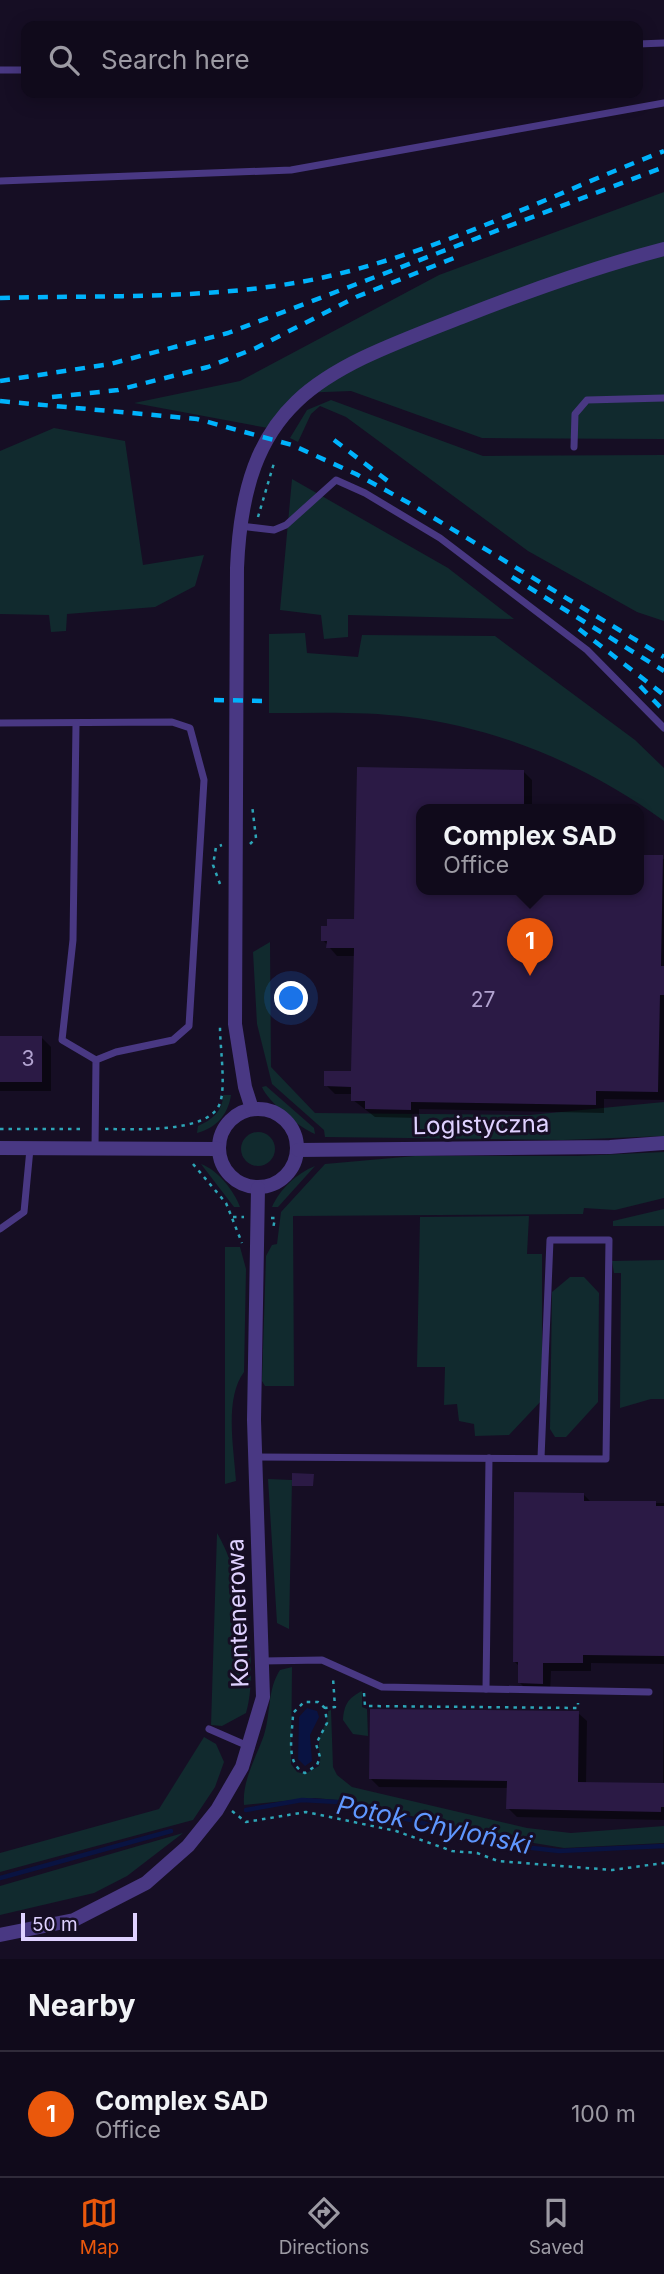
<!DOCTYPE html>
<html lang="en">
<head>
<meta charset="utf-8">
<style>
	:root { --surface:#100a1b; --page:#191324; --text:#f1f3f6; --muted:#9c9aa3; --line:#302b3a; --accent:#ea580c }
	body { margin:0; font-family:Inter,sans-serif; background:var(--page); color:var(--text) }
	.scale { position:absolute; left:21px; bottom:18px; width:116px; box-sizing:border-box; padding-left:7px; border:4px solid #dfd1ff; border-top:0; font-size:19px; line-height:24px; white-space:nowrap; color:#dfd1ff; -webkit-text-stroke:5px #160e24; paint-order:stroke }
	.you { position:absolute; left:292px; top:999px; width:24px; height:24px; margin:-18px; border:5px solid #fff; border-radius:50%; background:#1a73e8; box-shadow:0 0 0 10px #1a73e833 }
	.badge { display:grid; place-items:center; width:46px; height:46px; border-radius:50%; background:var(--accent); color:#fff; font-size:23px; font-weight:700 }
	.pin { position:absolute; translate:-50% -58px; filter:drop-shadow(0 2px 4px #0008) }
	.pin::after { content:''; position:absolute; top:37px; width:24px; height:21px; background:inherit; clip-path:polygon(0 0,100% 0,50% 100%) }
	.popup { position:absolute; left:416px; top:804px; width:228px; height:91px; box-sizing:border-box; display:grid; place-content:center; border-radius:14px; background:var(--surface); filter:drop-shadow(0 2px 5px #0005); font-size:23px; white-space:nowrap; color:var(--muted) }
	.popup b { font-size:26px; color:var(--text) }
	.popup::after { content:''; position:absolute; left:50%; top:100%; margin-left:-14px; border:14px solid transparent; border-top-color:var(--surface) }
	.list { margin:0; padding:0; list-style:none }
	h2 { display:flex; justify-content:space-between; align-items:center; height:91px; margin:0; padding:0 28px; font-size:30px }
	h2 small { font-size:23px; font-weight:400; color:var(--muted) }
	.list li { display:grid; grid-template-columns:46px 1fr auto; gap:21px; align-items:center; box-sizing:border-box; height:126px; padding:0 28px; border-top:2px solid var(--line) }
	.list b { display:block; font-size:26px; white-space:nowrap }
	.list p { margin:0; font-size:23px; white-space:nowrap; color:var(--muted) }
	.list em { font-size:23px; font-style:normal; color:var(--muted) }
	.icon { flex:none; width:38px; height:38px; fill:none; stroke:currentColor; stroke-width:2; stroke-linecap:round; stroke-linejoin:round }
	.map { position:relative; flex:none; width:664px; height:1959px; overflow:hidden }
	.search { position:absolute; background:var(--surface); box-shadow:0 4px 18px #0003; left:21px; right:21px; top:21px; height:77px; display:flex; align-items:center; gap:18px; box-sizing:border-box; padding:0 24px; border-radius:14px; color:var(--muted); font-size:26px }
	.sheet { height:217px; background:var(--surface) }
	nav { display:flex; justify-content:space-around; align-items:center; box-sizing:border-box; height:98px; border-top:2px solid var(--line); background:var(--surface); font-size:19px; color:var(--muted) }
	nav a { display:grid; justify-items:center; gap:4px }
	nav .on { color:var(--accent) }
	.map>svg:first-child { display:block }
</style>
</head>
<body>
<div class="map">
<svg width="664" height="1959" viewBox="0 0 664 1959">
	<rect width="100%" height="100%" fill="#160e24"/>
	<g fill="#112a2e">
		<polygon points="664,192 664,439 482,438 351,391 299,393 268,428 134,403 240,381 439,275"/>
		<polygon points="331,400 483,456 664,455 664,621 637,612 528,551 346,417 320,406 311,414 298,442 290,438 307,410"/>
		<polygon points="54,428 125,441 143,565 204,555 195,586 155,607 67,614 66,631 51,632 49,615 0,614 0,451"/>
		<polygon points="292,479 448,568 514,619 348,615 348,637 324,639 321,615 280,610"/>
		<path d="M 305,633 L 307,653 L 358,657 L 362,635 L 495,636 L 635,740 L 664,768 L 664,821 C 588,766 502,729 409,717 C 363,711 315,713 269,713 L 269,634 Z"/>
		<polygon points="270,942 271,1067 315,1113 530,1115 664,1102 664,1136 563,1140 325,1137 324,1130 272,1084 257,1024 253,952"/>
		<path d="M 266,1086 L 314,1128 L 315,1134 C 301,1129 267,1101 262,1087 Z"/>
		<path d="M 223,1095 L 231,1095 C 228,1115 216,1128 197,1133 L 198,1126 C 212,1120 223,1111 223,1095 Z"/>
		<circle cx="258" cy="1149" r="17"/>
		<polygon points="664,1152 664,1198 615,1210 584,1208 583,1214 293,1216 294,1386 265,1386 262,1381 266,1256 272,1245 277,1244 281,1212 325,1164 415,1156 577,1156"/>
		<path d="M 201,1164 C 218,1170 234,1191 240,1207 L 234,1207 Z"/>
		<path d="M 315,1166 L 278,1207 L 272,1207 C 279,1190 297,1173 315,1166 Z"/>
		<polygon points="664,1209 664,1226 613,1226 613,1221"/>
		<polygon points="529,1216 527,1254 542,1254 542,1400 509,1435 475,1436 474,1424 459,1421 457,1404 444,1405 445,1367 417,1367 420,1217"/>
		<path d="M 225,1247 L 240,1247 L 246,1269 L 244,1372 C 224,1399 234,1449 236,1481 L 225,1484 Z"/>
		<polygon points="664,1260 664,1399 651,1399 620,1408 621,1273 614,1273 612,1261"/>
		<polygon points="570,1277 584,1277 599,1293 598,1402 566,1437 555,1437 550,1429 552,1292"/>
		<polygon points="268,1479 292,1480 289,1629 277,1623"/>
		<path d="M 217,1533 C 243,1577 260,1664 246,1713 L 222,1726 L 211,1725 Z"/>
		<path d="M 292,1667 L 291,1764 L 297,1772 L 305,1774 L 319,1766 C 322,1758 318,1752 319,1743 C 319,1731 329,1724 328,1711 L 331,1710 L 333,1767 L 337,1775 L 352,1787 L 527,1828 L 571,1833 L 664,1826 L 664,1843 L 564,1848 L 480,1834 L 358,1802 L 315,1798 L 244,1805 C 242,1780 256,1758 264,1735 C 271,1713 267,1690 280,1670 Z"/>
		<path d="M 362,1691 L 362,1707 L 367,1709 L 368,1736 L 353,1734 L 343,1720 C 344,1705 348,1698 362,1691 Z"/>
		<polygon points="204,1737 216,1744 224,1762 215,1787 193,1820 0,1872 0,1853 159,1809"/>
		<polygon points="183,1833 127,1876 94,1893 0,1915 0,1886"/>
	</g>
	<polygon fill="#091342" points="307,1708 317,1711 319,1717 310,1735 312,1761 305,1766 298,1759 299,1717"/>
	<g fill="#0007">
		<polygon points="358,769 523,771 532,780 532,810 421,810 421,890 638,890 638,857 664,859 664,1100 604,1099 604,1113 419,1109 419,1118 375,1117 353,1100 353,1094 335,1094 326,1085 353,1073 355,956 337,956 323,940 356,921"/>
		<polygon points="0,1038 42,1038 51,1047 51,1091 0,1091"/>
		<polygon points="584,1495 592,1503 664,1503 664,1664 591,1663 591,1671 551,1671 550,1692 528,1691 520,1683 520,1667 514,1661"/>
		<polygon points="664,1666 664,1820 517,1817 508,1808 509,1788 379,1787 370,1778 578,1713 587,1721 586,1784 663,1785"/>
	</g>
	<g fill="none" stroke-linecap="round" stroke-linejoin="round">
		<g stroke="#091342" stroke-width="4.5">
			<polyline points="246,1810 302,1800 338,1802 515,1846 559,1851 664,1846"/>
			<polyline points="0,1878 171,1831"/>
		</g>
	</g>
	<g fill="#2b1a45">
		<polygon points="357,767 524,770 524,810 422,810 422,890 639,890 639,855 663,855 661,966 664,966 664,995 660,995 658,1092 596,1091 596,1105 411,1102 411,1110 365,1109 365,1101 351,1101 351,1087 324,1086 324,1071 351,1071 354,948 326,948 327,941 321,941 321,926 327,926 327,919 354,919"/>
		<rect x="0" y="1036" width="42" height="46"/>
		<polygon points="292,1473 314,1474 313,1486 292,1486"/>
		<polygon points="514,1492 584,1493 584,1501 656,1501 656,1506 664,1506 664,1656 583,1655 583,1663 543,1663 543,1684 518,1683 518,1662 513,1662"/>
		<polygon points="370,1709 579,1711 578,1782 664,1783 664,1807 661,1807 661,1812 506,1809 507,1781 369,1779"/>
	</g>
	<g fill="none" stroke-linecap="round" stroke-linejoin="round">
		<g stroke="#2da5b7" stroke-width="2.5" stroke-dasharray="3.5 5" stroke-linecap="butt">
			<polyline points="258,517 274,463"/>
			<polyline points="250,844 256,838 252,805"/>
			<polyline points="220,884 213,865 216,847 222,845"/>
			<polyline points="0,1129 84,1129"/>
			<path d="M 105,1129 C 132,1129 210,1134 220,1103 C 226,1086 220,1047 220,1027"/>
			<polyline points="193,1164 226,1203 242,1243"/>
			<polyline points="233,1217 244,1217"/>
			<polyline points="271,1218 275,1218 273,1229"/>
			<polyline points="364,1693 365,1706 578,1708 578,1703"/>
			<path d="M 325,1708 L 318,1702 L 304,1702 L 293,1713 C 293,1732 284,1764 305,1773 L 317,1765 L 320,1757 L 316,1744 L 327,1723 L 325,1708 L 335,1707 L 333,1678"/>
			<polyline points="232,1811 246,1822 306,1812 396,1831 452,1851 477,1853 498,1861 612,1870 664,1863"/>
		</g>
		<g stroke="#493883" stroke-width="7">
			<polyline points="638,44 664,43"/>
			<polyline points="0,70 26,70"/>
			<polyline points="0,181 291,170 664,103"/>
			<polyline points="574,447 575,414 587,400 664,398"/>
			<polyline points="240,526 274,530 286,525 336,480 365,493 440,538 587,650 664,728"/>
			<polyline points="0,723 172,722 190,728 204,780 189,1026 173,1040 116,1052 96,1060 95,1148"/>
			<polyline points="76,724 73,940 62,1040 96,1060"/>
			<polyline points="0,1229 24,1212 30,1149"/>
			<polyline points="256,1457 606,1459 609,1240 550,1240 541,1458"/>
			<polyline points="263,1661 322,1660 382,1687 649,1692"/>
			<polyline points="486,1689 489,1458"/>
			<polyline points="209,1729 248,1746"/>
		</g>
		<g stroke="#493883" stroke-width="14">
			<circle cx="258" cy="1148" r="39"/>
			<path d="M 252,1109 L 245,1087 L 235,1024 L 237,568 C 244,398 320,372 462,317 C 528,291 595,267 664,249"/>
			<polyline points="0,1148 218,1149"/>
			<polyline points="298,1150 610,1147 664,1143"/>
			<polyline points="0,1935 74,1920 146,1883 188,1846 217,1810 242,1767 263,1697 254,1420 258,1188"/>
		</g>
		<g stroke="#00b3fc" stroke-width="4.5" stroke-dasharray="10 9" stroke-linecap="butt">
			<path d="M 0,298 C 105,295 213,300 316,279 C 435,254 551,195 664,151"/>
			<polyline points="0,381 110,364 228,333 664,167"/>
			<polyline points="52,397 118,390 208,367 256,348 356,297 454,258"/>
			<polyline points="0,401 197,419 292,445 356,474 409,503 664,657"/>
			<polyline points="334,440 393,485"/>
			<polyline points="512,577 664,671"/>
			<polyline points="579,629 664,695"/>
			<polyline points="640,686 664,711"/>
			<polyline points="214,700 267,701"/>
		</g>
	</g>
	<g text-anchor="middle" stroke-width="6" stroke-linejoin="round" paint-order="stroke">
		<g font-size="21" fill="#b2a3d0">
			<text x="483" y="1007">27</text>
			<text x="28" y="1066">3</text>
		</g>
		<g font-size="24" fill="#dfd1ff" stroke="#160e24">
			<text transform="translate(481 1125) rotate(-1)" y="8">Logistyczna</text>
			<text transform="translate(238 1613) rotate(-92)" y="8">Kontenerowa</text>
		</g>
		<g font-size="26" font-style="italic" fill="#5f97ff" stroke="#160e24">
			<text transform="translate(434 1825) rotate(12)" y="9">Potok Chyloński</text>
		</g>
	</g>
</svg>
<div class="scale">50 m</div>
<div class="you"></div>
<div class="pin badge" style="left:530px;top:976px">1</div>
<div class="popup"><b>Complex SAD</b>Office</div>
<div class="search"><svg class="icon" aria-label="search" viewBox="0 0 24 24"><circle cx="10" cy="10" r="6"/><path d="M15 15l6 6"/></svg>Search here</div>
</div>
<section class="sheet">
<h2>Nearby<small></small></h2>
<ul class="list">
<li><span class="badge">1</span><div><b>Complex SAD</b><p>Office</p></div><em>100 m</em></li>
</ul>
</section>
<nav>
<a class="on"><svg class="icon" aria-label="map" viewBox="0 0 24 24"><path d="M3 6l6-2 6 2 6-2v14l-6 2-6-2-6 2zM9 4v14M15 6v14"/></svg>Map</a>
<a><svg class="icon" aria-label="directions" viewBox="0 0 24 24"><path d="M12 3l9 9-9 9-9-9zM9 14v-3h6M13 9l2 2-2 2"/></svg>Directions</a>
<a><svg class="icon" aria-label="saved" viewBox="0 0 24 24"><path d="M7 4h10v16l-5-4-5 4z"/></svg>Saved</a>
</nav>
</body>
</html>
